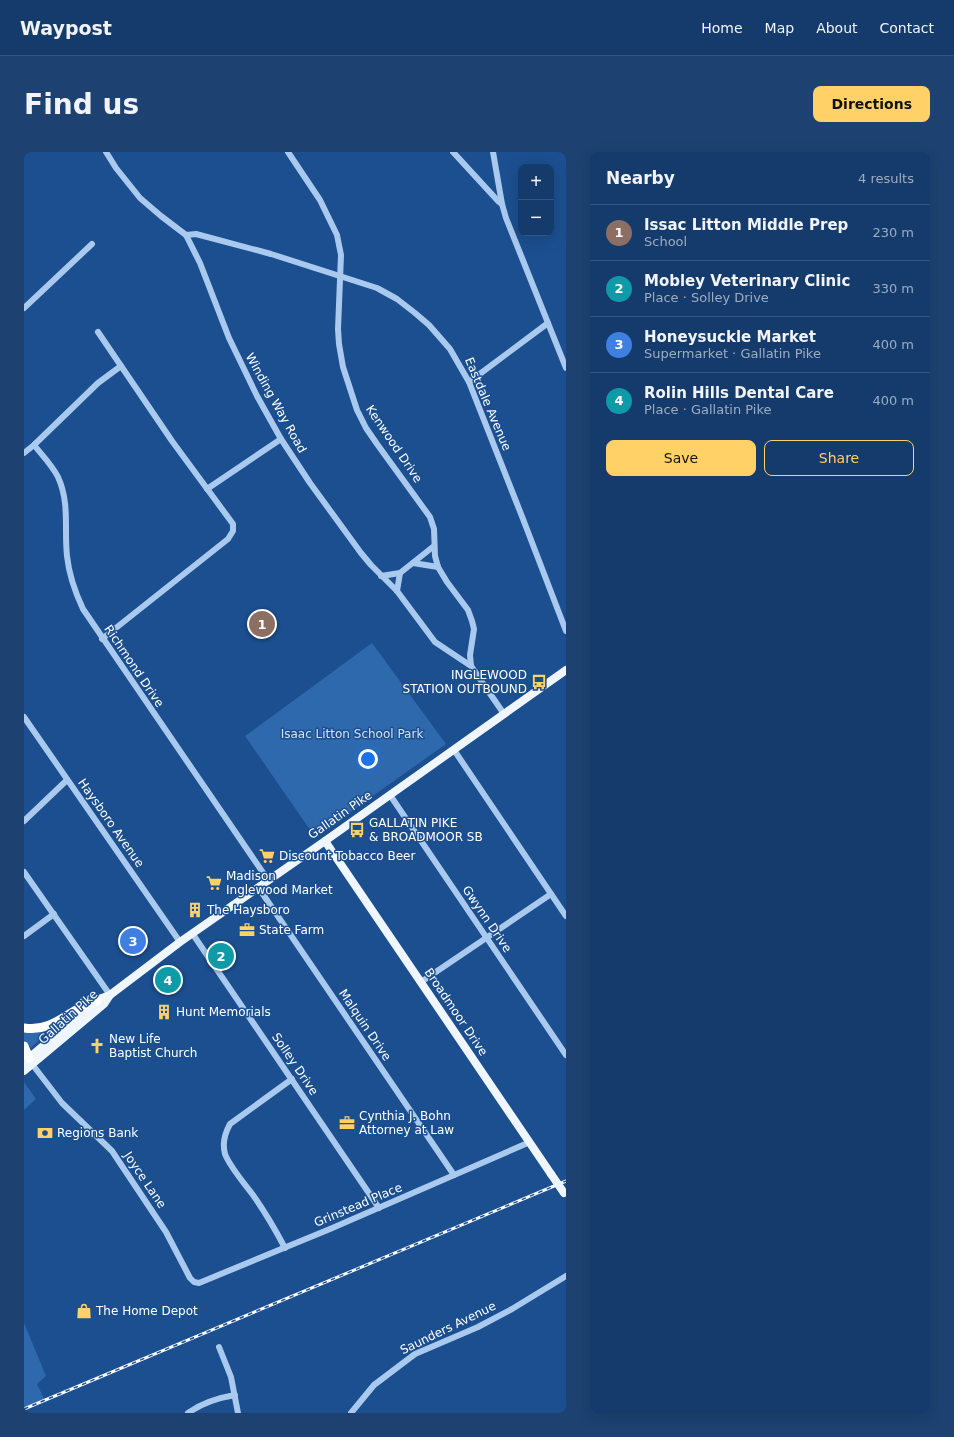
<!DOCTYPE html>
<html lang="en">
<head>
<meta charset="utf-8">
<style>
	:root { --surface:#143b6b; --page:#1d4271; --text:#f1f3f6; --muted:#9dadc1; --line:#33557e; --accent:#ffd166 }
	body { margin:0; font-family:"DejaVu Sans",sans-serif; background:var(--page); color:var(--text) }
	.controls { position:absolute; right:12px; top:12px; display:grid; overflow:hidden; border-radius:8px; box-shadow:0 4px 16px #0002 }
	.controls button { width:36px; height:36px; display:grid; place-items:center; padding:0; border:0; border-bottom:1px solid var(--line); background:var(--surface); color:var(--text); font:20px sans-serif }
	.you { position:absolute; left:344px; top:607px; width:14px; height:14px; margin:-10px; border:3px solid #fff; border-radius:50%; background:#1a73e8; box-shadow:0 0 0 6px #1a73e833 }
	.badge { display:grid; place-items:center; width:26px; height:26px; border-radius:50%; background:var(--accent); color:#fff; font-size:13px; font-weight:700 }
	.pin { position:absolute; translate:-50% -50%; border:2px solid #fff; box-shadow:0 1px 4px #0006 }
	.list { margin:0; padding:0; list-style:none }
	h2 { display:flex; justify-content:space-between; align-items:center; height:52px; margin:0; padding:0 16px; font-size:17px }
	h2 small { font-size:13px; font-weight:400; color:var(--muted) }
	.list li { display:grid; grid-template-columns:26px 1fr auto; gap:12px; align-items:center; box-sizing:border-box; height:56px; padding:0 16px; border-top:1px solid var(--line) }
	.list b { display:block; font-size:15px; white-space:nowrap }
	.list p { margin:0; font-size:13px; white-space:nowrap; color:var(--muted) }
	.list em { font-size:13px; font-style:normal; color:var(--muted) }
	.actions { display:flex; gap:8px; padding:12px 16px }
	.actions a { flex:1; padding:9px 0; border:1px solid var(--accent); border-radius:8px; text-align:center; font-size:14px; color:var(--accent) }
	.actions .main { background:var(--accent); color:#111 }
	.map { position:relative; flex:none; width:542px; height:1261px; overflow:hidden; border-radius:8px }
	header { display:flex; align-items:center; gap:24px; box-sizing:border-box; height:56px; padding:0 20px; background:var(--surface); border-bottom:1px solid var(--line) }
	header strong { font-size:19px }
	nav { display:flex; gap:22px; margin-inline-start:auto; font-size:14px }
	.intro { display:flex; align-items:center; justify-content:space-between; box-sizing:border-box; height:96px; padding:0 24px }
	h1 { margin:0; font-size:28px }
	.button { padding:10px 18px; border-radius:8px; background:var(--accent); color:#111; font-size:14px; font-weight:700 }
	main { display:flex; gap:24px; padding:0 24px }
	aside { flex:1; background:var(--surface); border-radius:8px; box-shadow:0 4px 16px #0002 }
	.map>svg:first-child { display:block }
</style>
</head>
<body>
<header>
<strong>Waypost</strong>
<nav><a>Home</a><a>Map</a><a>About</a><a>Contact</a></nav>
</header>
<div class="intro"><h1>Find us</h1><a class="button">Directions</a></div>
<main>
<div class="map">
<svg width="542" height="1261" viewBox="0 0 542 1261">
	<rect width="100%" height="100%" fill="#1b4f8f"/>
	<g fill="#2e69ad">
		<polygon points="348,491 422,592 291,685 221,584"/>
		<polygon points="0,880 24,880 7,896 0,888"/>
		<polygon points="0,930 12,947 0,958"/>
		<polygon points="0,1171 22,1224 13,1232 20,1247 0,1256"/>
	</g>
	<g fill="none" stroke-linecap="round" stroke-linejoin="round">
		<g stroke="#a9c9ee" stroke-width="6">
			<polyline points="82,0 92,16 116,46 137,64 162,83 176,111 205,186 233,244 257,287 286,331 337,401 347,413 373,439 411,490 447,514"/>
			<polyline points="264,0 296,48 313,83 317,103 314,177 315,192 319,215 333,258 342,276 353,292 406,365 410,377 411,404 414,415 423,430 444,458 448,469 450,477 446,503 447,514 480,562"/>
			<polyline points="429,0 474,49 478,52"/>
			<polyline points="469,0 478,52 482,66 542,216"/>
			<polyline points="162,83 172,82 247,102 353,136 373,147 391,161 405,173 426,197 445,230 499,367 542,479"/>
			<polyline points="0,156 68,92"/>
			<polyline points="74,180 148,289 209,372 209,379 204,387 78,487"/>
			<polyline points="445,230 524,171"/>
			<path d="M 10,293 C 18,303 28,313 34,325 C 46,351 40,377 43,404 C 45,423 51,440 59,457 L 244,728"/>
			<polyline points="0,301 10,293 74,231 97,214"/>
			<polyline points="183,337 257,287"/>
			<polyline points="389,411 414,415"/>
			<polyline points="357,424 376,421"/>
			<polyline points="373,439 376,421 410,394"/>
			<polyline points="0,565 156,790"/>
			<polyline points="430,598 542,764"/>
			<polyline points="366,643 542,903"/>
			<polyline points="0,669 43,628"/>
			<polyline points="0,720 86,843"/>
			<polyline points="234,735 430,1023"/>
			<polyline points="168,781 355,1056"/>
			<polyline points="0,784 30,762"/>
			<polyline points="397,830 527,742"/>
			<polyline points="8,912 38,951 88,999 142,1080 166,1126 170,1130 175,1131 306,1077 506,990"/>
			<path d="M 261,1096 C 251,1077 241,1060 229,1043 C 220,1031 206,1015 201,1002 C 198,991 201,981 206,972 L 268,927"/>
			<polyline points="195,1195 207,1225 214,1261"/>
			<path d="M 164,1261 C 178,1251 193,1246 211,1243"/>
			<polyline points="327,1261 350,1233 391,1202 454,1175 488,1157 542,1124"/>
		</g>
		<g stroke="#f0f6ff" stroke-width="8">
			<polyline points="301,689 527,1022"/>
			<polyline points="0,910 75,847 86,843 156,790 301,689 542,518"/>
			<polyline points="0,919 80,852 86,843"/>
		</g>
		<g stroke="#fff" stroke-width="9">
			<path d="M 0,876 C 31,881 46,855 73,849"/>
			<polyline points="0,894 5,906"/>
		</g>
		<defs>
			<polyline id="rail" points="0,1257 542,1029"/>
		</defs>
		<use href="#rail" stroke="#fff" stroke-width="3"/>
		<use href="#rail" stroke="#1b4f8f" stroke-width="1.5" stroke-dasharray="4.5" stroke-linecap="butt"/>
		<polyline stroke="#f0f6ff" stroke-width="8" points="527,1022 540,1041"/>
	</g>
	<defs>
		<symbol id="bus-bare" viewBox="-9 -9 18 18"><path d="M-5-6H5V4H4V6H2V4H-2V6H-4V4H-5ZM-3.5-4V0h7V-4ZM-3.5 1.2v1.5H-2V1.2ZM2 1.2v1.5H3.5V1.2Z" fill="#ffd166" stroke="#1b4f8f" stroke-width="2.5" paint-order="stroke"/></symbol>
		<symbol id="supermarket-bare" viewBox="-9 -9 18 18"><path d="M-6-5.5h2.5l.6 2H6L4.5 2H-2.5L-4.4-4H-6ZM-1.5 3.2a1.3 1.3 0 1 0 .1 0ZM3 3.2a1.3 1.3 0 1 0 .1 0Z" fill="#ffd166" stroke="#1b4f8f" stroke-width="2.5" paint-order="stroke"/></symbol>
		<symbol id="building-bare" viewBox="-9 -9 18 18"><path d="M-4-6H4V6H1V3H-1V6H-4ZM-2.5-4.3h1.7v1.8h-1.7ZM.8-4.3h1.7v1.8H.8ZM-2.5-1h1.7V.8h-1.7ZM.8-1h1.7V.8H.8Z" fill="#ffd166" stroke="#1b4f8f" stroke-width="2.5" paint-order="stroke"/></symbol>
		<symbol id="office-bare" viewBox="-9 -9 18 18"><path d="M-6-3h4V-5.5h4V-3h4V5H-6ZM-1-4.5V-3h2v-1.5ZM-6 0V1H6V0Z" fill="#ffd166" stroke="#1b4f8f" stroke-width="2.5" paint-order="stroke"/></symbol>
		<symbol id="church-bare" viewBox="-9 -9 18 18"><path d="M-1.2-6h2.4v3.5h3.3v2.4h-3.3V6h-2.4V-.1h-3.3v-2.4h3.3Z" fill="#ffd166" stroke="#1b4f8f" stroke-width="2.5" paint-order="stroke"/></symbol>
		<symbol id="bank-bare" viewBox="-9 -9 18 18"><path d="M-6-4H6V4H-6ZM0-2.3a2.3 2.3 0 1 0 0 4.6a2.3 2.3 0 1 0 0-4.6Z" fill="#ffd166" stroke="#1b4f8f" stroke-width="2.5" paint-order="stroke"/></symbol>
		<symbol id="shop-bare" viewBox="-9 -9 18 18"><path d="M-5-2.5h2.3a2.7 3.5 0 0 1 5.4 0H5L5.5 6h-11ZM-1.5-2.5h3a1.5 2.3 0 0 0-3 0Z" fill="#ffd166" stroke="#1b4f8f" stroke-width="2.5" paint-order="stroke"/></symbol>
	</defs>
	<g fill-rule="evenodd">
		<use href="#bus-bare" x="504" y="519" width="22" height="22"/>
		<use href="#bus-bare" x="322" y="667" width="22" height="22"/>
		<use href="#supermarket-bare" x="232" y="693" width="22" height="22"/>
		<use href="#supermarket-bare" x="179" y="720" width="22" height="22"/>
		<use href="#building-bare" x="160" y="747" width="22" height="22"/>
		<use href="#office-bare" x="212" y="767" width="22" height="22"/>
		<use href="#building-bare" x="129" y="849" width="22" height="22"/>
		<use href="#church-bare" x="62" y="883" width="22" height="22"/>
		<use href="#office-bare" x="312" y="960" width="22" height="22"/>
		<use href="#bank-bare" x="10" y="970" width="22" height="22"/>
		<use href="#shop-bare" x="49" y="1148" width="22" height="22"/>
	</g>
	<g text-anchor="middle" stroke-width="3" stroke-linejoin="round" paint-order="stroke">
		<g font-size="12" fill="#fff" stroke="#1b4f8f">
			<text transform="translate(252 251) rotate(61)" y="4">Winding Way Road</text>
			<text transform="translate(464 252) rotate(67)" y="4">Eastdale Avenue</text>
			<text transform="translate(370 292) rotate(56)" y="4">Kenwood Drive</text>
			<text transform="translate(110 514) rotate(56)" y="4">Richmond Drive</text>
			<text transform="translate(316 663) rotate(-35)" y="4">Gallatin Pike</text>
			<text transform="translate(87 671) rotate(55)" y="4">Haysboro Avenue</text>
			<text transform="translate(463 767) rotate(56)" y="4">Gwynn Drive</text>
			<text transform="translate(432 860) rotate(56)" y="4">Broadmoor Drive</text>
			<text transform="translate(44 865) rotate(-42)" y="4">Gallatin Pike</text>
			<text transform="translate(341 873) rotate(56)" y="4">Malquin Drive</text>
			<text transform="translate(271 912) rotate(56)" y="4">Solley Drive</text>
			<text transform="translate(121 1028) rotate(56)" y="4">Joyce Lane</text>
			<text transform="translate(334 1053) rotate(-23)" y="4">Grinstead Place</text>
			<text transform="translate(424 1176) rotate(-26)" y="4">Saunders Avenue</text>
		</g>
		<g font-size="12" fill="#fff" stroke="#1b4f8f" text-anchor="start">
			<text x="503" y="527" text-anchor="end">INGLEWOOD<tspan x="503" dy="14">STATION OUTBOUND</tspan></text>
			<text x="345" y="675">GALLATIN PIKE<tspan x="345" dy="14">&amp; BROADMOOR SB</tspan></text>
			<text x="255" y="708">Discount Tobacco Beer</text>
			<text x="202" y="728">Madison<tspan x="202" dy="14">Inglewood Market</tspan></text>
			<text x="183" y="762">The Haysboro</text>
			<text x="235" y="782">State Farm</text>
			<text x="152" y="864">Hunt Memorials</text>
			<text x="85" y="891">New Life<tspan x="85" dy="14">Baptist Church</tspan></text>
			<text x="335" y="968">Cynthia J. Bohn<tspan x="335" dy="14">Attorney at Law</tspan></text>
			<text x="33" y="985">Regions Bank</text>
			<text x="72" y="1163">The Home Depot</text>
		</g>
		<g font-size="12" fill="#cfe3fa" stroke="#1b4f8f">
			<text x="328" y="586">Isaac Litton School Park</text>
		</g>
	</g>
</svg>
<div class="controls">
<button>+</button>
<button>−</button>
</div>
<div class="you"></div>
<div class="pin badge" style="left:238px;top:472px;background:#8d6e63">1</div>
<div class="pin badge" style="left:197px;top:804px;background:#0f9aa8">2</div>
<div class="pin badge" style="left:109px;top:789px;background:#3f7fe0">3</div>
<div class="pin badge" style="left:144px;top:828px;background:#0f9aa8">4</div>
</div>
<aside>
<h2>Nearby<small>4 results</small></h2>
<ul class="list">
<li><span class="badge" style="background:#8d6e63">1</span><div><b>Issac Litton Middle Prep</b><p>School</p></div><em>230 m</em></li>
<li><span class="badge" style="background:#0f9aa8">2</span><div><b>Mobley Veterinary Clinic</b><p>Place · Solley Drive</p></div><em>330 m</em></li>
<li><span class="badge" style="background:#3f7fe0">3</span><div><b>Honeysuckle Market</b><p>Supermarket · Gallatin Pike</p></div><em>400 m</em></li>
<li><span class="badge" style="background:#0f9aa8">4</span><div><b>Rolin Hills Dental Care</b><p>Place · Gallatin Pike</p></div><em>400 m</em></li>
</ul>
<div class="actions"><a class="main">Save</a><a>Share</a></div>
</aside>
</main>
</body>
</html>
